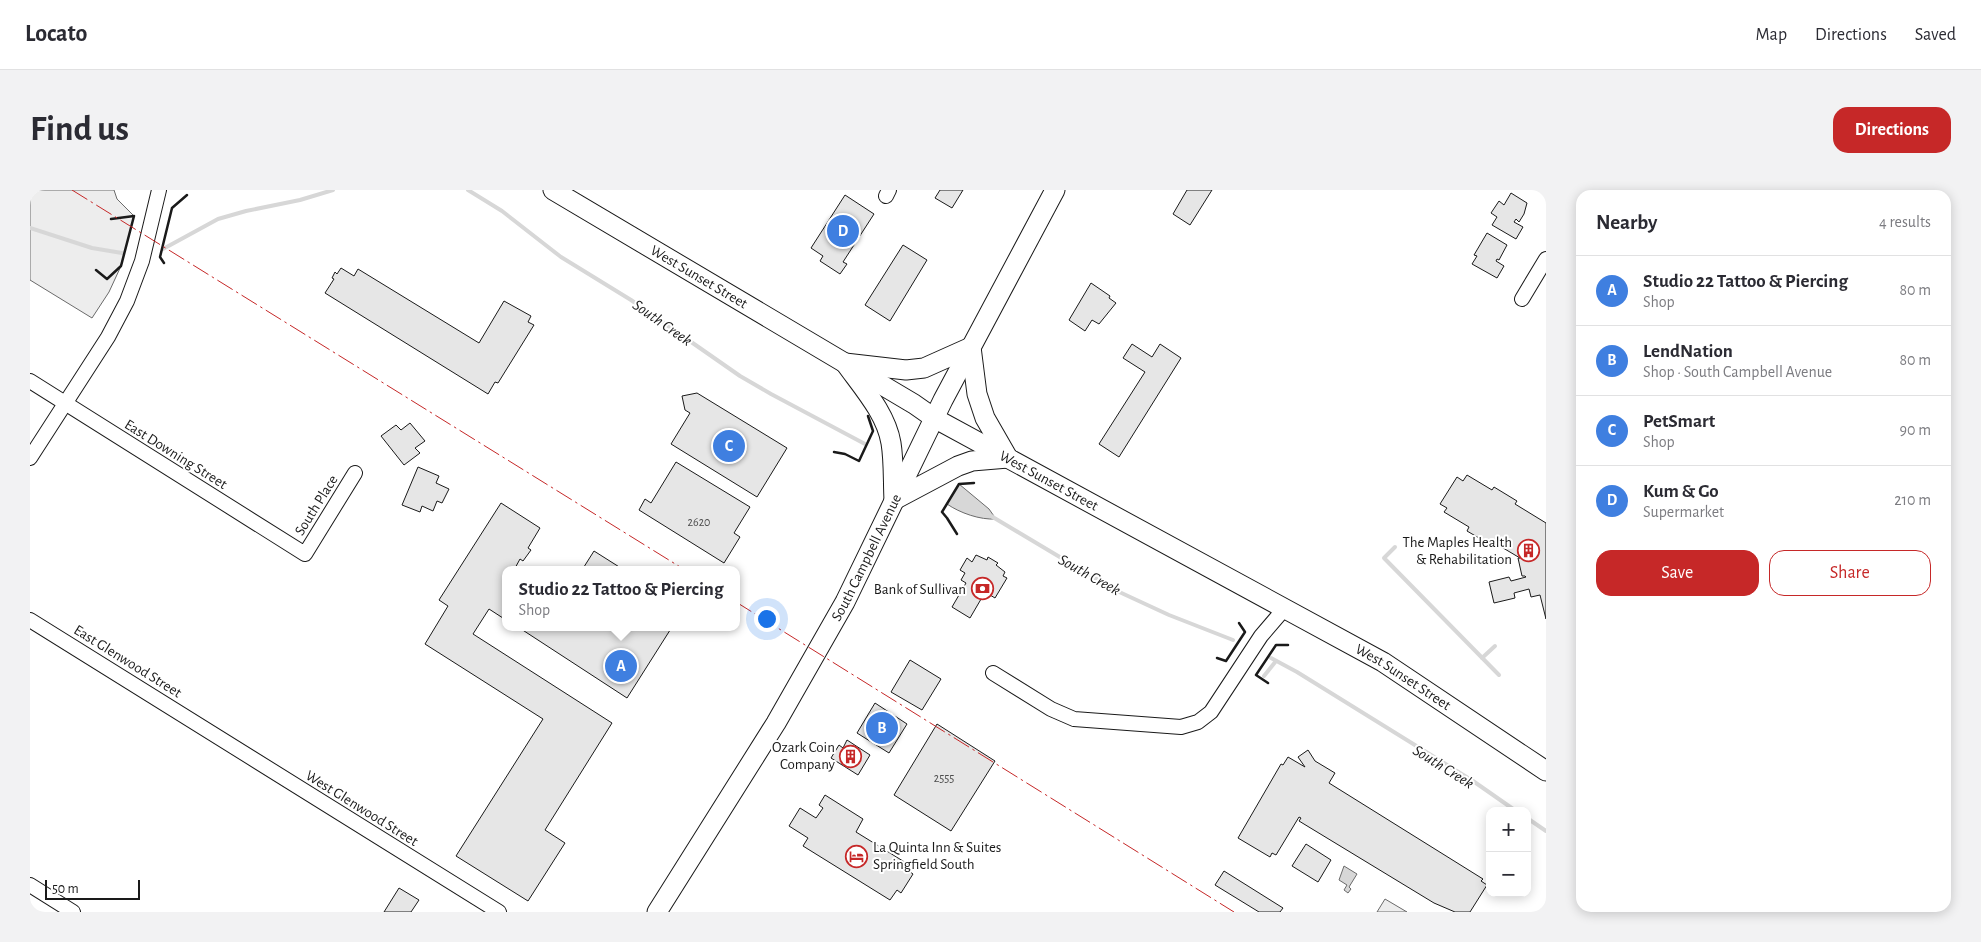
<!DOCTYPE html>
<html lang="en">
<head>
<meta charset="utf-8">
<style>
	:root { --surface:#fff; --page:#f2f2f3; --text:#2b2b33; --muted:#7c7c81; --line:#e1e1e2; --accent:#c62828 }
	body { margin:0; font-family:"Alegreya Sans",sans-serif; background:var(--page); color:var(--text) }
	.controls { position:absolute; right:15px; bottom:15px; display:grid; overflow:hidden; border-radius:10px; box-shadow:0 2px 12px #0003 }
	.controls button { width:45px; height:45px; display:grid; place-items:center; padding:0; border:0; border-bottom:1px solid var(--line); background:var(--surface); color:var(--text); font:25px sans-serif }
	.scale { position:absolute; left:15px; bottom:12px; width:95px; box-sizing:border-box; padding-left:5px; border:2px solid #1a1a1a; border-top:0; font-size:14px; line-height:18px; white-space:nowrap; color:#1a1a1a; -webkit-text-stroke:4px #fff; paint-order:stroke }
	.you { position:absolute; left:736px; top:428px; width:18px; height:18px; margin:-12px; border:4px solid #fff; border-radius:50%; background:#1a73e8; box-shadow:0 0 0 8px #1a73e833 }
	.badge { display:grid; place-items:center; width:32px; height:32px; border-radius:50%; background:var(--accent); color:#fff; font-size:16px; font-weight:700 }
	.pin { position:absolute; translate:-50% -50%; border:2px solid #fff; box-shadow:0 1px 5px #0006 }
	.popup { position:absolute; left:472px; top:376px; width:238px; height:65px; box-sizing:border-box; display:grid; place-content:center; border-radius:10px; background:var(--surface); filter:drop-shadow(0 1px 4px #0005); font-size:16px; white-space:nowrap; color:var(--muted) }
	.popup b { font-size:19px; color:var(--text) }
	.popup::after { content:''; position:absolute; left:50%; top:100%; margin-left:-10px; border:10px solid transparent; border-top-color:var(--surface) }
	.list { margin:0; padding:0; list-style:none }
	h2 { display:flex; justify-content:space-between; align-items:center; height:65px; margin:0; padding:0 20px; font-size:21px }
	h2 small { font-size:16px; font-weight:400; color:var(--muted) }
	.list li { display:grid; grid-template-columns:32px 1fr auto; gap:15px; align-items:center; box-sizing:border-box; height:70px; padding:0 20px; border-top:1px solid var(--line) }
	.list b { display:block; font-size:19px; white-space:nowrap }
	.list p { margin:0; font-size:16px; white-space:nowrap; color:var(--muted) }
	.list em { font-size:16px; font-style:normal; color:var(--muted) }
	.actions { display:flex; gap:10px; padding:15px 20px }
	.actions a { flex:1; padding:11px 0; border:1px solid var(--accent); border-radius:15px; text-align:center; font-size:18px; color:var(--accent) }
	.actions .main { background:var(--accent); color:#fff }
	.map { position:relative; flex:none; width:1516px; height:722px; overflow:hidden; border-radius:15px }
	header { display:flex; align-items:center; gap:30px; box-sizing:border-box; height:70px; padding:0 25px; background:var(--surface); border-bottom:1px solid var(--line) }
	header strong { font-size:24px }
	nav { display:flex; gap:28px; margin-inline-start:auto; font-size:18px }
	.intro { display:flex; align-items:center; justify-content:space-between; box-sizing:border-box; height:120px; padding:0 30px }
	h1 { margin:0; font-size:35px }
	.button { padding:12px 22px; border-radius:15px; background:var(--accent); color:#fff; font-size:18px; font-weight:700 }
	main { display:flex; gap:30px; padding:0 30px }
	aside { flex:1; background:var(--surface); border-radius:15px; box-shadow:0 2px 12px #0003 }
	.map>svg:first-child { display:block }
</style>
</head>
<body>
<header>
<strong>Locato</strong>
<nav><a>Map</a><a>Directions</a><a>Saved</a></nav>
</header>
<div class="intro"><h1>Find us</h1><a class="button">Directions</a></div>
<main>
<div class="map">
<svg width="1516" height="722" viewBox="0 0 1516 722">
	<rect width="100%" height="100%" fill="#fff"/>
	<g fill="#ededed" stroke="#6a6a6a">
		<polygon points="0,0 84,0 87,9 104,26 91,76 79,102 62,128 0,90"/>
		<polygon points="1355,709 1377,722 1347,722"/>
	</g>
	<g fill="#d7d7d7" stroke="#6a6a6a">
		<path d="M 929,294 L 959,319 L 966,329 C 950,330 930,323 917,314 Z"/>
		<polygon points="1314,676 1327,684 1319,697 1321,699 1318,703 1314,700 1317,695 1309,690"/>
	</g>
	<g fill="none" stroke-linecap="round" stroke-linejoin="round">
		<g stroke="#d7d7d7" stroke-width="4">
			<polyline points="438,0 472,21 531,67 601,110 710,186 741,204 835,254"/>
			<polyline points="0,38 62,58 92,63"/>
			<polyline points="133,59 188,29 216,21 270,10 303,0"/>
			<polyline points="961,326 1085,400 1139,425 1203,450"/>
			<polyline points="1365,357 1354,368 1469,485"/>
			<polyline points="1241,468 1267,482 1443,591 1486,621"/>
			<polyline points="1452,468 1465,456"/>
			<polyline points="1234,486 1246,471"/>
			<polyline points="1497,628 1516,641"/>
		</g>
	</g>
	<g fill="#e6e6e6" stroke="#1a1a1a">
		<polygon points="910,0 933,0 922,18 905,8"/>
		<polygon points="1157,0 1182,0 1160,35 1143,24"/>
		<polygon points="1481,3 1497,13 1494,24 1489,32 1486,29 1484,32 1493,37 1486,49 1462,35 1467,27 1461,23 1469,11 1474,15"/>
		<polygon points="815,5 844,24 813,72 817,74 810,84 790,71 793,66 781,58"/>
		<polygon points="1457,43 1477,55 1469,70 1467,69 1466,71 1474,76 1467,88 1442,74 1447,66 1444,65"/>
		<polygon points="873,55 897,70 860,131 835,115"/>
		<polygon points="311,78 324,86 328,79 449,153 474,111 501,126 498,132 504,135 468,193 465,192 458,204 295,103 304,89 302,88 305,82 307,84"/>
		<polygon points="1061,93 1080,106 1079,108 1086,113 1069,134 1062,130 1055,141 1039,130"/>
		<polygon points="1102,154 1122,167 1130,154 1151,168 1089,267 1069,254 1115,182 1093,168"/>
		<polygon points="667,203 757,258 727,307 641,254 660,223 655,220 652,206"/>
		<polygon points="380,233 395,251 385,258 390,263 374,275 351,246 366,235 371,240"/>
		<polygon points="646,272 720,317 704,343 710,347 694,373 609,320 615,309 621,313"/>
		<polygon points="388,277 409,286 406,293 419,299 412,313 407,311 403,321 392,316 390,322 372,315"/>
		<polygon points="1437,285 1462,300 1464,297 1487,311 1485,314 1516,333 1516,429 1510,405 1501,407 1499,399 1484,403 1485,408 1464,413 1459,392 1479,387 1481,391 1496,387 1495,386 1492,386 1488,368 1490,368 1463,352 1461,355 1437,341 1439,337 1414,322 1417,318 1410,314 1427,287 1433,291"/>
		<polygon points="471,313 510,338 498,358 501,360 493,371 490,369 484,380 476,380 476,430 459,419 443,444 582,533 515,640 535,653 498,711 426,666 513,529 395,454 418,416 409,410"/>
		<polygon points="564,361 594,380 552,380"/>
		<polygon points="946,365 957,370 958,367 968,373 966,375 975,382 973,386 977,388 965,408 960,405 959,407 954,404 940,428 922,417 936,393 931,390 935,383 930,380 937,368 942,372"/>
		<polygon points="488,437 642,437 597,508"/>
		<polygon points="880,470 911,489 892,520 861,502"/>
		<polygon points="845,513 877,534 859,563 827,543"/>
		<polygon points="907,534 965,571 921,641 864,605"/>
		<polygon points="817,550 840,565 828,585 801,568 809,555 813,558"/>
		<polygon points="1278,560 1285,571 1305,583 1299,593 1453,689 1451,691 1457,695 1440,722 1425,722 1404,713 1269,631 1271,628 1269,627 1246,665 1242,663 1240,667 1208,648 1251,574 1253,575 1258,567 1275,577 1268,567"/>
		<polygon points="795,605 833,629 826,642 881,676 879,681 883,684 871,703 867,700 860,710 773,656 778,648 759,636 770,618 786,628 793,618 789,615"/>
		<polygon points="1276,654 1301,670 1288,692 1262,676"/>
		<polygon points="1194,681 1253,718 1250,722 1229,722 1185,695"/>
		<polygon points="369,698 389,710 381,722 354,722"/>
	</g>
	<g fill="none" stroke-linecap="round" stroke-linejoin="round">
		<defs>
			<g id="minor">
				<polyline points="856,6 859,0"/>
				<polyline points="1492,109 1516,69"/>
				<polyline points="0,191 275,364 325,283"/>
				<polyline points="0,268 78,147 97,111 112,71 129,0"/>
				<polyline points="0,430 469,722"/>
				<polyline points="963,483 1021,519 1044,529 1151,537 1168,532 1181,522 1231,446 1255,418"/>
				<polyline points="0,695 43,722"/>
			</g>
			<g id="major">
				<path id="s1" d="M 523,0 L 884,214 L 904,228 L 1353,472 L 1516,581"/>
				<path d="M 941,157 L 947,204 L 955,228 L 978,268 L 942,271 L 928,276 L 864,310 C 863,292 864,271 861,253 C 856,223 832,197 815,173 L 876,180 L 894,178 Z"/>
				<path id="s2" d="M 627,722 L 746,533 L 815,412 L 913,210 L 1025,0"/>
			</g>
		</defs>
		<use href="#minor" stroke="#1a1a1a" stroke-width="16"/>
		<use href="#major" stroke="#1a1a1a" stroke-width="21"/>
		<use href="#minor" stroke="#fff" stroke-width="14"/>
		<use href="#major" stroke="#fff" stroke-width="19"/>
		<g stroke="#1a1a1a" stroke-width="2.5">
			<polyline points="134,73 130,67 142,18 157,5"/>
			<polyline points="66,80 77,89 91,76 104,26 81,29"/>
			<polyline points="804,262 815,264 829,271 843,241 838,226"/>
			<polyline points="927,344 917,328 912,322 929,294 944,293"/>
			<polyline points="1187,468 1196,471 1215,442 1209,433"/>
			<polyline points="1238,493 1226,485 1246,455 1258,455"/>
		</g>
		<g stroke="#c62828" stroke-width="1" stroke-dasharray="18 4 2.5 4" stroke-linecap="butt">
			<polyline points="42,0 655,380"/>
			<polyline points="706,412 1204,722"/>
		</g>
	</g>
	<defs>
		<symbol id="building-ring" viewBox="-11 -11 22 22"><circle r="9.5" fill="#fff" stroke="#c62828" stroke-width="1.5"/><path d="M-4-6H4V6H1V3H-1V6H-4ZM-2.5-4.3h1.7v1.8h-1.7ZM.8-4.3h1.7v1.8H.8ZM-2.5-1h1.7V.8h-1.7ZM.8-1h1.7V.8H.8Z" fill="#c62828"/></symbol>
		<symbol id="bank-ring" viewBox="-11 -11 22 22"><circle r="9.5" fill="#fff" stroke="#c62828" stroke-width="1.5"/><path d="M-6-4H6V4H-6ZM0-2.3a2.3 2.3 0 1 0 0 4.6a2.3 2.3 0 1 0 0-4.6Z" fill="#c62828"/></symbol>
		<symbol id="hotel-ring" viewBox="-11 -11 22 22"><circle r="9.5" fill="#fff" stroke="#c62828" stroke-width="1.5"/><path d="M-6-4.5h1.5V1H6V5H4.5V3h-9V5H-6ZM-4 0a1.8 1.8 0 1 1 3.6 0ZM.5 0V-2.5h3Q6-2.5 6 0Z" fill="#c62828"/></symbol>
	</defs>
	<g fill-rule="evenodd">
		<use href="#building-ring" x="1486" y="348" width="25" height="25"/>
		<use href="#bank-ring" x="940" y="386" width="25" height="25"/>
		<use href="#building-ring" x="808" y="554" width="25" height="25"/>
		<use href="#hotel-ring" x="814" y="654" width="25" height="25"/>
	</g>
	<g text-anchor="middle" stroke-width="4" stroke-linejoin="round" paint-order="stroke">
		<g font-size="12" fill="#4d4d4d">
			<text x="669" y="336">2620</text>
			<text x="914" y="592">2555</text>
		</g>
		<g font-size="15" fill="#1a1a1a" stroke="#fff">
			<text dy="5" stroke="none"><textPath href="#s1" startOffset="170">West Sunset Street</textPath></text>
			<text transform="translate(146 264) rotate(32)" y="5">East Downing Street</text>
			<text dy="5" stroke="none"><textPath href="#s1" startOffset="575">West Sunset Street</textPath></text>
			<text transform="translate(286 315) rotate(-58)" y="5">South Place</text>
			<text dy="5" stroke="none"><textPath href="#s2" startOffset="412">South Campbell Avenue</textPath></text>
			<text transform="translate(98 471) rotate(32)" y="5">East Glenwood Street</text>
			<text dy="5" stroke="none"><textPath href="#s1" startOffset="980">West Sunset Street</textPath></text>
			<text transform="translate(332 618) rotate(32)" y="5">West Glenwood Street</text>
		</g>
		<g font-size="15" fill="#1a1a1a" stroke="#fff" text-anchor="end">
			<text x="1482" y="357">The Maples Health<tspan x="1482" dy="17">&amp; Rehabilitation</tspan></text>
			<text x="936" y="404">Bank of Sullivan</text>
			<text x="805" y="562">Ozark Coin<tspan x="805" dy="17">Company</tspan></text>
			<text x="843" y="662" text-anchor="start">La Quinta Inn &amp; Suites<tspan x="843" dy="17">Springfield South</tspan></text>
		</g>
		<g font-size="16" font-style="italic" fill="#1a1a1a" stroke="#fff">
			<text transform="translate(633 132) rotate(35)" y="6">South Creek</text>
			<text transform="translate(1060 384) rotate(29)" y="6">South Creek</text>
			<text transform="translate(1414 576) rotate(32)" y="6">South Creek</text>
		</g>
	</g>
</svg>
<div class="controls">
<button>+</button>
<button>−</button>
</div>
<div class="scale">50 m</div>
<div class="you"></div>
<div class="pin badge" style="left:591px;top:476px;background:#3f7fe0">A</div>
<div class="popup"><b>Studio 22 Tattoo &amp; Piercing</b>Shop</div>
<div class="pin badge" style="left:852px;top:538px;background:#3f7fe0">B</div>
<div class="pin badge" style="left:699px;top:256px;background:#3f7fe0">C</div>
<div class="pin badge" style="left:813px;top:41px;background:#3f7fe0">D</div>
</div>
<aside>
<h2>Nearby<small>4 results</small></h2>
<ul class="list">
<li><span class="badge" style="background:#3f7fe0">A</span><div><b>Studio 22 Tattoo &amp; Piercing</b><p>Shop</p></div><em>80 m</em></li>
<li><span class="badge" style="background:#3f7fe0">B</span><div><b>LendNation</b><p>Shop · South Campbell Avenue</p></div><em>80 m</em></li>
<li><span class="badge" style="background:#3f7fe0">C</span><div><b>PetSmart</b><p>Shop</p></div><em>90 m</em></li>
<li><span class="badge" style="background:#3f7fe0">D</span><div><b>Kum &amp; Go</b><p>Supermarket</p></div><em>210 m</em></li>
</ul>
<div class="actions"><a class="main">Save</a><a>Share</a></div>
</aside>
</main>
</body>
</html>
